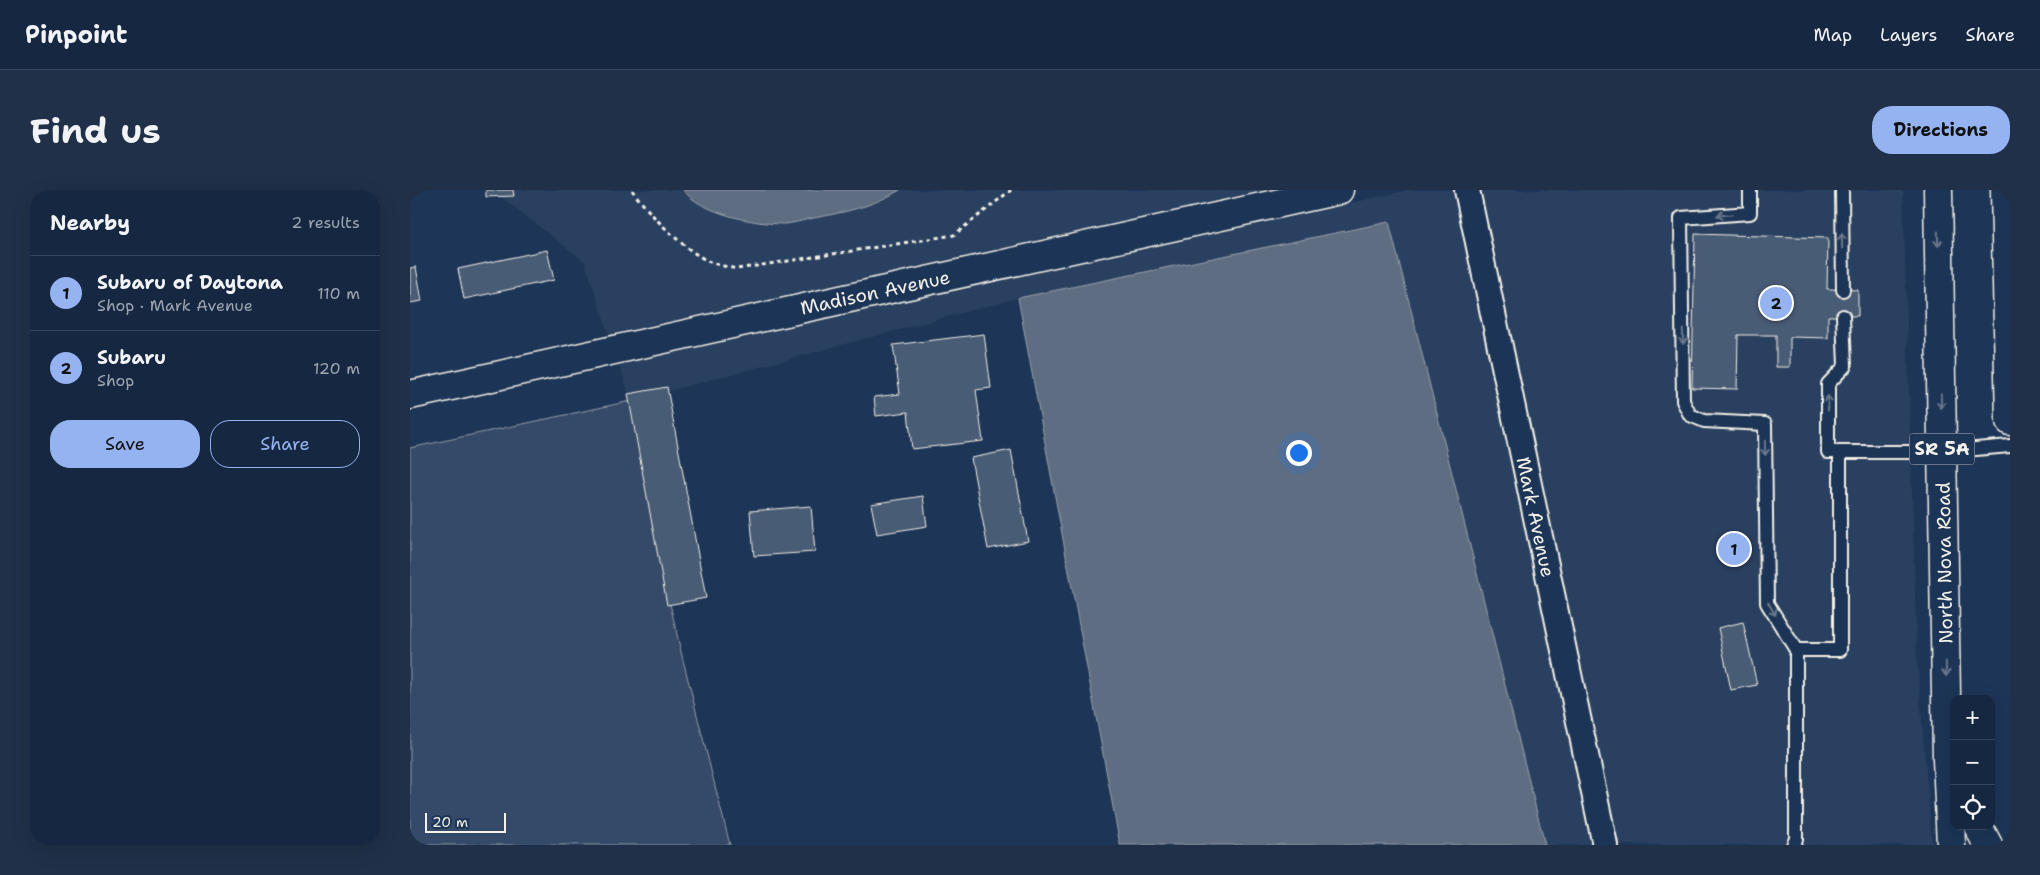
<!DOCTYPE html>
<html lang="en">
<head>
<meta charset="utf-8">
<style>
	:root { --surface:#162841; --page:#1f3048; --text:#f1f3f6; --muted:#9ea6b1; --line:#35445a; --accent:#95b2f1 }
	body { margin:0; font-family:"Shantell Sans",sans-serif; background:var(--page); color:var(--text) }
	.controls { position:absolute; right:15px; bottom:15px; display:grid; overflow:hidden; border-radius:10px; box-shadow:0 5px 20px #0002 }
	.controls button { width:45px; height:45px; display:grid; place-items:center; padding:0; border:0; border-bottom:1px solid var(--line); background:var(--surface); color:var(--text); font:25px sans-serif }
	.scale { position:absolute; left:15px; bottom:12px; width:81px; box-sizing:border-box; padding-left:5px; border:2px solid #f4f1e8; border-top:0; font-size:14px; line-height:18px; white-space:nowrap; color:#f4f1e8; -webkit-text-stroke:4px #1d3557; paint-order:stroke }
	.you { position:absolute; left:888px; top:262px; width:18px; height:18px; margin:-12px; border:4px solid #fff; border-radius:50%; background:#1a73e8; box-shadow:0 0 0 8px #1a73e833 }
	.badge { display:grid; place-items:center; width:32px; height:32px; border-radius:50%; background:var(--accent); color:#111; font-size:16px; font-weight:700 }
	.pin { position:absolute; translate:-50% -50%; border:2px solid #fff; box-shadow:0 1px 5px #0006 }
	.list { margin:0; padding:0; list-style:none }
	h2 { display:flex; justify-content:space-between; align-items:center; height:65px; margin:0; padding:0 20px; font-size:21px }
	h2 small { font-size:16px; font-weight:400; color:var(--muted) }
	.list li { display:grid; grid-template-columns:32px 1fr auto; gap:15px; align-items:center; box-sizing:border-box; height:75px; padding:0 20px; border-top:1px solid var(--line) }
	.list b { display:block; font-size:19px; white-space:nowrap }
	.list p { margin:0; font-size:16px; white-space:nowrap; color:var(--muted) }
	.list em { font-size:16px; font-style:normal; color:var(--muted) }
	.actions { display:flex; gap:10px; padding:15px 20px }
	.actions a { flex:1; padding:11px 0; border:1px solid var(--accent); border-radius:20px; text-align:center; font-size:18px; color:var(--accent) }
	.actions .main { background:var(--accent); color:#111 }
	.icon { flex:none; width:28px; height:28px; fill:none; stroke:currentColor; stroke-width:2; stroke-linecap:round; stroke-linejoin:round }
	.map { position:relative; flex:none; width:1600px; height:655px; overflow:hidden; border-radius:20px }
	header { display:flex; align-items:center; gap:30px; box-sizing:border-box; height:70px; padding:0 25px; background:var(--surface); border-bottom:1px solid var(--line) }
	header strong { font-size:24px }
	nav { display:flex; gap:28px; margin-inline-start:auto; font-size:18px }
	.intro { display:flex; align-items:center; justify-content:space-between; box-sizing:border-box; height:120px; padding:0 30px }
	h1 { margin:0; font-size:35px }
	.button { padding:12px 22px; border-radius:20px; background:var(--accent); color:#111; font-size:18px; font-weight:700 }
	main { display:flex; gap:30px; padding:0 30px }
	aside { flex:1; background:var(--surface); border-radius:20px; box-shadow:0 5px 20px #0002 }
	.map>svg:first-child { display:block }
</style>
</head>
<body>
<header>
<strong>Pinpoint</strong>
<nav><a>Map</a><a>Layers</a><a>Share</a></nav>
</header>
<div class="intro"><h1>Find us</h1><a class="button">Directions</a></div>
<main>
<aside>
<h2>Nearby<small>2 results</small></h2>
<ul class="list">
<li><span class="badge">1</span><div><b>Subaru of Daytona</b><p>Shop · Mark Avenue</p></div><em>110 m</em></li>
<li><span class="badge">2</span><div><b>Subaru</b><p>Shop</p></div><em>120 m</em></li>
</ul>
<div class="actions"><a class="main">Save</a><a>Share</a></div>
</aside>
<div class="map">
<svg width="1600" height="655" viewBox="0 0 1600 655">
	<rect width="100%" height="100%" fill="#1d3557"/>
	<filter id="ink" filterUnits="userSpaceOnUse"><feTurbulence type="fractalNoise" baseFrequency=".02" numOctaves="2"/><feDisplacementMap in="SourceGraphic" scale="10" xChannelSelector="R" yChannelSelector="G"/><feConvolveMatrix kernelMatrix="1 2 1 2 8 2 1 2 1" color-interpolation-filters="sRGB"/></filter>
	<g filter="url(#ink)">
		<g fill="#2a4060">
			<polygon points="82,0 273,0 277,5 300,18 329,29 374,34 473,11 490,0 857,0 199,145 175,72"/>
			<polygon points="999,0 1493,0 1507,468 1522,655 1135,655 979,33 608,108 221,211 209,174"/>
		</g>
		<polygon fill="#354a67" stroke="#949ea8" points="221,211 250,370 271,462 320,655 0,655 0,258"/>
		<g fill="#5e6d82" stroke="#9aa2ab">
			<path d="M 273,0 L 490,0 C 463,17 431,23 399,29 C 391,31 381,34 373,34 C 344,34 291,23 273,0 Z"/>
			<polygon points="979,32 1135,655 710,655 608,108"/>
		</g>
		<g fill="#485b74" stroke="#f4f1e8">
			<polygon points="76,0 103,0 104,6 76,7"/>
			<polygon points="1285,44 1418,48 1417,99 1448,100 1448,126 1418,126 1418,148 1380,147 1380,177 1366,177 1366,145 1328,145 1327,199 1282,198"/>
			<polygon points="137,60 144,90 54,109 48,79"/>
			<polygon points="6,77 12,111 0,113 0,78"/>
			<polygon points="574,144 581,198 566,200 573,251 502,259 498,222 466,226 464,207 490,204 483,155"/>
			<polygon points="257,197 296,408 257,415 218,204"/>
			<polygon points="601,260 618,351 578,359 561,268"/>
			<polygon points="513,306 517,336 467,344 461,314"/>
			<polygon points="401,316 405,362 344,366 340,321"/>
			<polygon points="1333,432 1347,495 1321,500 1308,438"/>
		</g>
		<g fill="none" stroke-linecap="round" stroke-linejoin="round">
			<defs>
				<g id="lane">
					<polyline points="1340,0 1340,23 1271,28 1273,211 1280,225 1294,231 1355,234 1357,413 1386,460"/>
					<polyline points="1432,0 1433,100"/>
					<polyline points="1433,126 1435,176 1418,194 1418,262 1532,262 1600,256"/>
					<polyline points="1383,655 1386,649 1386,460 1430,460 1430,262"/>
				</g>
				<polyline id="street" points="1057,0 1195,655"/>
				<polyline id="secondary" points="0,205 929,0"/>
				<g id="primary">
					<polyline points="1528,0 1537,569 1541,655"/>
					<polyline points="1595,0 1600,231"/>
					<polyline points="1568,636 1578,655"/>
				</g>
			</defs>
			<use href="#lane" stroke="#f4f1e8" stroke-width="16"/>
			<use href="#street" stroke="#f4f1e8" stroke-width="28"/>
			<use href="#secondary" stroke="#f4f1e8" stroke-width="31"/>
			<use href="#primary" stroke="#f4f1e8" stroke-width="31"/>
			<path stroke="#f4f1e8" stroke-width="3" stroke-dasharray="4 4" stroke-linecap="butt" d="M 222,0 C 238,23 275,61 300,72 C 308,75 318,77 327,79 L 544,45 L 601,0"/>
			<use href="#lane" stroke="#1d3557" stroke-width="12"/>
			<use href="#street" stroke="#1d3557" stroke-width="24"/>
			<use href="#secondary" stroke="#1d3557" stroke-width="28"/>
			<use href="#primary" stroke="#1d3557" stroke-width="28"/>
		</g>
		<defs><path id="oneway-shaft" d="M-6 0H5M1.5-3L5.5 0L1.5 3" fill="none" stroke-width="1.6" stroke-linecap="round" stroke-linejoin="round" transform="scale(1.25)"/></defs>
		<g stroke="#68778a">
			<use href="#oneway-shaft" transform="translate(1314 25) rotate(176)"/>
			<use href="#oneway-shaft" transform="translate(1528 49) rotate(89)"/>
			<use href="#oneway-shaft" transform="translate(1432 51) rotate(-91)"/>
			<use href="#oneway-shaft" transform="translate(1273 147) rotate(89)"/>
			<use href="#oneway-shaft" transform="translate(1531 211) rotate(89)"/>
			<use href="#oneway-shaft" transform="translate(1418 213) rotate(-90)"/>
			<use href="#oneway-shaft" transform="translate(1355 258) rotate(89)"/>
			<use href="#oneway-shaft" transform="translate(1362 419) rotate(60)"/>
			<use href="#oneway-shaft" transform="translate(1536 479) rotate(89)"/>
		</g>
	</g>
	<g text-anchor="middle" stroke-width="4" stroke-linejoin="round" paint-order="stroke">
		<rect fill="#1d3557" stroke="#b4b9bc" stroke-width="1" x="1499.5" y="243.5" width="65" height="31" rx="4"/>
		<g font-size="18" font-weight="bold" fill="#f4f1e8">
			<text x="1532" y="265">SR 5A</text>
		</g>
		<g font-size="19" fill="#f4f1e8" stroke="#1d3557">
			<text transform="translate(465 102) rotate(-12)" y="7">Madison Avenue</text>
			<text transform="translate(1126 327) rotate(78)" y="7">Mark Avenue</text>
			<text transform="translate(1534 373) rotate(-91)" y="7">North Nova Road</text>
		</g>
	</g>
</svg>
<div class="controls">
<button>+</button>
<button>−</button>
<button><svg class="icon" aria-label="locate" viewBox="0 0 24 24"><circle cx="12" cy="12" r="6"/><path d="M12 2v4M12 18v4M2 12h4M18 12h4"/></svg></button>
</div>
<div class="scale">20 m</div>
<div class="you"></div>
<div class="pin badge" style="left:1324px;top:359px">1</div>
<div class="pin badge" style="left:1366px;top:113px">2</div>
</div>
</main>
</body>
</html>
